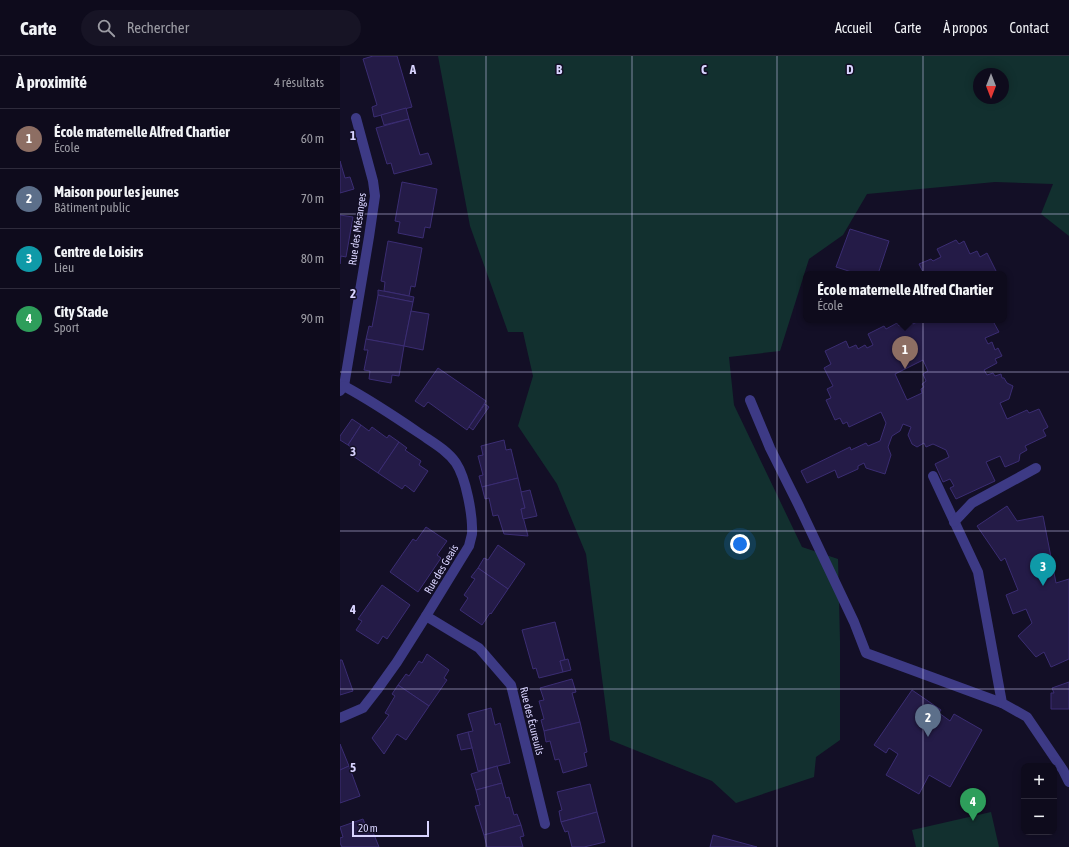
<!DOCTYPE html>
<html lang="fr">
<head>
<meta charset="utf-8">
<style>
	:root { --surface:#0e0b1c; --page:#171425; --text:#f1f3f6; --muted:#9b9ba3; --line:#2e2b3b; --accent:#00e5ff }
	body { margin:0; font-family:"Asap Condensed",sans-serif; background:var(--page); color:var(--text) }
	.controls { position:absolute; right:12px; bottom:12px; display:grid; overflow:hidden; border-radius:8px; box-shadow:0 2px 10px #0003 }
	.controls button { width:36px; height:36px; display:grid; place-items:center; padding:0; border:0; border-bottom:1px solid var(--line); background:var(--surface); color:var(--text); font:20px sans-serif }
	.compass { position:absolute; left:633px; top:12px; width:36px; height:36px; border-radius:50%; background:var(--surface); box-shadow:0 2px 10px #0003; rotate:180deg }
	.scale { position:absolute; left:12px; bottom:10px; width:77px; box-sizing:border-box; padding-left:4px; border:2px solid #d9d4ff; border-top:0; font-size:11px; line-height:14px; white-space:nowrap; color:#d9d4ff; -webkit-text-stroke:3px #130f26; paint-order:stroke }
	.you { position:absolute; left:400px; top:488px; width:14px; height:14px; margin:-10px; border:3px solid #fff; border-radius:50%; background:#1a73e8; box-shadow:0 0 0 6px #1a73e833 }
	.badge { display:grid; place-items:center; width:26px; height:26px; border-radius:50%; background:var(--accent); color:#fff; font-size:13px; font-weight:700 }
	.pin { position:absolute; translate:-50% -33px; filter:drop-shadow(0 1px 2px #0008) }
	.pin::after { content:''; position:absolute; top:21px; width:14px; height:12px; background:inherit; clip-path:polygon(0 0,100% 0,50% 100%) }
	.popup { position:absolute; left:463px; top:215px; width:204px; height:52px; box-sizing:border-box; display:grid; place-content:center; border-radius:8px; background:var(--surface); filter:drop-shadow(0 1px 3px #0005); font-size:13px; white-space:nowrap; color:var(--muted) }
	.popup b { font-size:15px; color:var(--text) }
	.popup::after { content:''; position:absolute; left:50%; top:100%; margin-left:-8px; border:8px solid transparent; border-top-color:var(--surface) }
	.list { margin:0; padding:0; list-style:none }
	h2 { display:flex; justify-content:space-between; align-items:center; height:52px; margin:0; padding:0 16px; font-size:17px }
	h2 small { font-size:13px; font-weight:400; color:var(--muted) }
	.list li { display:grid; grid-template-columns:26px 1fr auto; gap:12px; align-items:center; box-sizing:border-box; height:60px; padding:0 16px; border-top:1px solid var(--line) }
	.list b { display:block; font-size:15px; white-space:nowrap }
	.list p { margin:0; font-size:13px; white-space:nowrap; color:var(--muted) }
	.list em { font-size:13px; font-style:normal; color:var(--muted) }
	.icon { flex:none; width:22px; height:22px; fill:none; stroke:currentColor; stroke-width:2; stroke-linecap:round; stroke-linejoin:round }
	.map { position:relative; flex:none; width:729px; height:791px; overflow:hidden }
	header { display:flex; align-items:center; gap:24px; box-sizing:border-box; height:56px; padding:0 20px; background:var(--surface); border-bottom:1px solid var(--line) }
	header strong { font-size:19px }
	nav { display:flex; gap:22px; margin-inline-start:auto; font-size:14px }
	.search { width:280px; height:36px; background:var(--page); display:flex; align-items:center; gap:10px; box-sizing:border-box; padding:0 14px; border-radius:22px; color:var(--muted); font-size:15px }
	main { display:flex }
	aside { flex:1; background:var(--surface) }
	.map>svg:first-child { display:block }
</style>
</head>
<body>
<header>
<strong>Carte</strong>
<div class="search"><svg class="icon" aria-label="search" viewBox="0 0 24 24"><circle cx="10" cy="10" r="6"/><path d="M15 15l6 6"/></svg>Rechercher</div>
<nav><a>Accueil</a><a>Carte</a><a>À propos</a><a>Contact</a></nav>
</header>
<main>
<aside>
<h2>À proximité<small>4 résultats</small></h2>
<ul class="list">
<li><span class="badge" style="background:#8d6e63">1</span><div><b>École maternelle Alfred Chartier</b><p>École</p></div><em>60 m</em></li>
<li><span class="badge" style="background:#5c6f8a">2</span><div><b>Maison pour les jeunes</b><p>Bâtiment public</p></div><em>70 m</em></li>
<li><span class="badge" style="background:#0f9aa8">3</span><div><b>Centre de Loisirs</b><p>Lieu</p></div><em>80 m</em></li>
<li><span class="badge" style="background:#2e9e5b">4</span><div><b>City Stade</b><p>Sport</p></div><em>90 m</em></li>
</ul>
</aside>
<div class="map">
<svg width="729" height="791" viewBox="0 0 729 791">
	<rect width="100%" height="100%" fill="#130f26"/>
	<g fill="#12302f" fill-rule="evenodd">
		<path d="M 98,0 L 729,0 L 729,180 L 701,158 L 713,128 L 655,126 L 527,138 L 503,179 L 469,203 L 440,295 L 389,301 L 394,349 L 462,491 L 498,503 L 500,585 L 500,684 L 476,701 L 474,721 L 396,747 L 372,725 L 270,684 L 246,498 L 217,428 L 178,370 L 193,320 L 183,276 L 168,276 L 130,170 ZM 639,18 L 663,18 L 663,42 L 639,42 Z"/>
		<polygon points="651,756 659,791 576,791 572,774"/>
	</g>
	<g fill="#241b47" stroke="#3b2d73" fill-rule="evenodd">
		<polygon points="33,0 57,0 72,51 34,61 32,51 37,49 23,3"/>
		<polygon points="66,52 69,63 44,69 41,59"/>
		<polygon points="69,63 80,99 88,97 92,108 54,118 51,107 47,108 36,72"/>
		<polygon points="0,105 5,122 10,121 14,133 0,137"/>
		<polygon points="62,126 97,133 90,172 85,171 83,182 58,177 60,166 55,165"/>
		<polygon points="0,159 13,161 6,201 1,200 0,208"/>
		<polygon points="510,173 549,185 538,218 518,218 496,211"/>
		<polygon points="616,184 619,188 624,185 630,198 637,195 640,201 647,197 657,217 654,218 584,218 579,208 591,203 593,205 601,201 597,193"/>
		<polygon points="48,185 82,192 75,231 71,230 69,240 44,235 45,226 41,225"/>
		<polygon points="38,234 74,241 73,246 38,239"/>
		<polygon points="38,239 73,246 64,290 26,283 29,270 32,271"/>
		<polygon points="71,255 89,258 83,294 64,290"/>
		<path d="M 571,264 L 573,268 L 581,264 L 656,264 L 657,266 L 654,267 L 659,276 L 645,282 L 648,288 L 652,286 L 655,294 L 658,292 L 662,300 L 655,303 L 657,307 L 644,314 L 647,319 L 653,317 L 655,320 L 661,318 L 662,322 L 664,322 L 667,327 L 673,330 L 669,343 L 660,347 L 667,363 L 687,354 L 689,357 L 699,353 L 708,371 L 703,374 L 706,380 L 685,390 L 687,394 L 680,398 L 679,405 L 665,411 L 660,400 L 646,406 L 655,425 L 616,443 L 610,432 L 614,430 L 610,423 L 603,426 L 595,408 L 609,401 L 606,394 L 593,388 L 586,391 L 584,387 L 577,391 L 572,388 L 568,379 L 571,371 L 563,368 L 560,375 L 552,380 L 548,391 L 551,399 L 545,418 L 526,412 L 524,407 L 518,410 L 518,413 L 498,422 L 495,414 L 467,427 L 461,415 L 510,391 L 511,394 L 526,387 L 528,390 L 540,385 L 546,367 L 541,356 L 509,371 L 507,366 L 503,368 L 500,362 L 495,364 L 486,344 L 491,342 L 487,333 L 493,330 L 484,312 L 491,308 L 485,295 L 506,285 L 509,292 L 516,289 L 518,293 L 525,289 L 527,292 L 533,289 L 528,278 L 544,270 L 546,273 L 557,267 L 559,270 ZM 583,304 L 588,315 L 583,318 L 586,325 L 582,328 L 584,331 L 581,333 L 582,337 L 567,344 L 555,318 Z"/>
		<polygon points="26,283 64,290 59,320 52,319 51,327 29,323 30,315 24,314 28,294 24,294"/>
		<polygon points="98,312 146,345 127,374 88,346 84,351 75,345"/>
		<polygon points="145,348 149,351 133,374 129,371"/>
		<polygon points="12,363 21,369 8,389 0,384 0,380"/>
		<polygon points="21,369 29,375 32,371 47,382 49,379 59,386 38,417 13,400 16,395 8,389"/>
		<polygon points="164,384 166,394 171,393 178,422 142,431 139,420 143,419 138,400 143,399 141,390"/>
		<polygon points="59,386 67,392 65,394 81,405 79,409 88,415 74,436 65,429 62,433 38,417"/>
		<polygon points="178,422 185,452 181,453 188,480 164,478 158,459 153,460 149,442 145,443 142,431"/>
		<polygon points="190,434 197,460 183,463 181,453 185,452 181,436"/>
		<polygon points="667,450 677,465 703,460 716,527 729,523 729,603 711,611 704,596 696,601 678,580 692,567 686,553 673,558 666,539 678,534 665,502 661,505 637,470"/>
		<polygon points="86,471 107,485 97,499 101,502 78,536 50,516 73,483 76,485"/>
		<polygon points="158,489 185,508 168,533 138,512 144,502 148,504"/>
		<polygon points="138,512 168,533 151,558 150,557 142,569 120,554 128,542 124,539 135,523 131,521"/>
		<polygon points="42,529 70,549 47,583 43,580 38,588 16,574 22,565 18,563"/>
		<polygon points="215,566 225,604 220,605 223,616 199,622 196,612 193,613 182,574"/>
		<polygon points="87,598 109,614 104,622 107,624 89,650 58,629 66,618 69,620 79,605 82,607"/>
		<polygon points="228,603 231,614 223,616 220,605"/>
		<polygon points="0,604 2,604 13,635 0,639"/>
		<polygon points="232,623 236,636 232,637 240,666 204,675 201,664 204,663 199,645 204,644 200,632"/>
		<polygon points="729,626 729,653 711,653 711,637 714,637 712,632"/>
		<polygon points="58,629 89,650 66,684 57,678 44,698 32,682 49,659 45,657 55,640 52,638"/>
		<polygon points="572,634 601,654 599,657 610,665 614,658 642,674 610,731 589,719 579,738 546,719 558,698 549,692 546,697 534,689"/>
		<polygon points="151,652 155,669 160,667 170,707 138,715 128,676 133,675 128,658"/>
		<polygon points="240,666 247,696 244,697 247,710 223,717 219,703 215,704 210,685 206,686 204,675"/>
		<polygon points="128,676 132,692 121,694 117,679"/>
		<polygon points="0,688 9,710 0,714"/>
		<polygon points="9,710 20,740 0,747 0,714"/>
		<polygon points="157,710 162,727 136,734 131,718"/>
		<polygon points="162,727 166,742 169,741 174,759 177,758 181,769 144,779 135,750 140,749 136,734"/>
		<polygon points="250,728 257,756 221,766 219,755 222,754 217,736"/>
		<polygon points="257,756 265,786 244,791 232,791 228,775 225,776 221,766"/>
		<polygon points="23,763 27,773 31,771 39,791 2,791 0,787 0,782 3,781 0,771"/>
		<polygon points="181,769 184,780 180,781 183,791 147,791 144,779"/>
		<polygon points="373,779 417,791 370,791"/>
	</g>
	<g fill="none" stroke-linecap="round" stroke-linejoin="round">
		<g stroke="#3d3a85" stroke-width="10">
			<polyline points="410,344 430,392 458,448 514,566 526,597 662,647"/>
			<polyline points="593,420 638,516 662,647 687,661 723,714 729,726"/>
			<polyline points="614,466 632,447 696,412"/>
		</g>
		<g stroke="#3d3a85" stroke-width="10">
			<polyline points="0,335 4,330 29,181 35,140 33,125 16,62"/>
			<polyline points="86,560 139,592 171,629 205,768"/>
			<path d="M 0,662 L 23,652 L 37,634 L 57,606 L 86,560 L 129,490 C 130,486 131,482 132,478 C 133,460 126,422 116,407 C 107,394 92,386 79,377 C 54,360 30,344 4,330"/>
		</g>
	</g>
	<path fill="none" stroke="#d9d4ff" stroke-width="1" stroke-opacity="0.55" d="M 146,0 L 146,791M 292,0 L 292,791M 437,0 L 437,791M 583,0 L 583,791M 0,158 L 729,158M 0,316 L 729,316M 0,475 L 729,475M 0,633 L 729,633"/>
	<g text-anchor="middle" stroke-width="3" stroke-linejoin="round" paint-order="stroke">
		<g font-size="11" fill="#d9d4ff" stroke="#130f26">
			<text transform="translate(17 173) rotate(-82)" y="4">Rue des Mésanges</text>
			<text transform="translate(101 513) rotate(-59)" y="4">Rue des Geais</text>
			<text transform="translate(192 665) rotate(76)" y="4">Rue des Écureuils</text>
		</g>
	</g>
	<g font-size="13" text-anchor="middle" font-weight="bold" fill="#d9d4ff" stroke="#130f26" stroke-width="3" stroke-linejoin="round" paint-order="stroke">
		<text x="73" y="18">A</text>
		<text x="219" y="18">B</text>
		<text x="364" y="18">C</text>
		<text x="510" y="18">D</text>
		<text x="13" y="84">1</text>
		<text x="13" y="242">2</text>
		<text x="13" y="400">3</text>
		<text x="13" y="558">4</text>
		<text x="13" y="716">5</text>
	</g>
</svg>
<div class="controls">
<button>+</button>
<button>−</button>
</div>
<svg class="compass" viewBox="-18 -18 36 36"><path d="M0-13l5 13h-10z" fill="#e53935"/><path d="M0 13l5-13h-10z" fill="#9b9ba3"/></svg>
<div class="scale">20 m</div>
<div class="you"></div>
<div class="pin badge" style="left:565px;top:313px;background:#8d6e63">1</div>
<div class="popup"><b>École maternelle Alfred Chartier</b>École</div>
<div class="pin badge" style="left:588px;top:681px;background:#5c6f8a">2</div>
<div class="pin badge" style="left:703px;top:530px;background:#0f9aa8">3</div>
<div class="pin badge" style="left:633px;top:765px;background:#2e9e5b">4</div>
</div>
</main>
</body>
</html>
